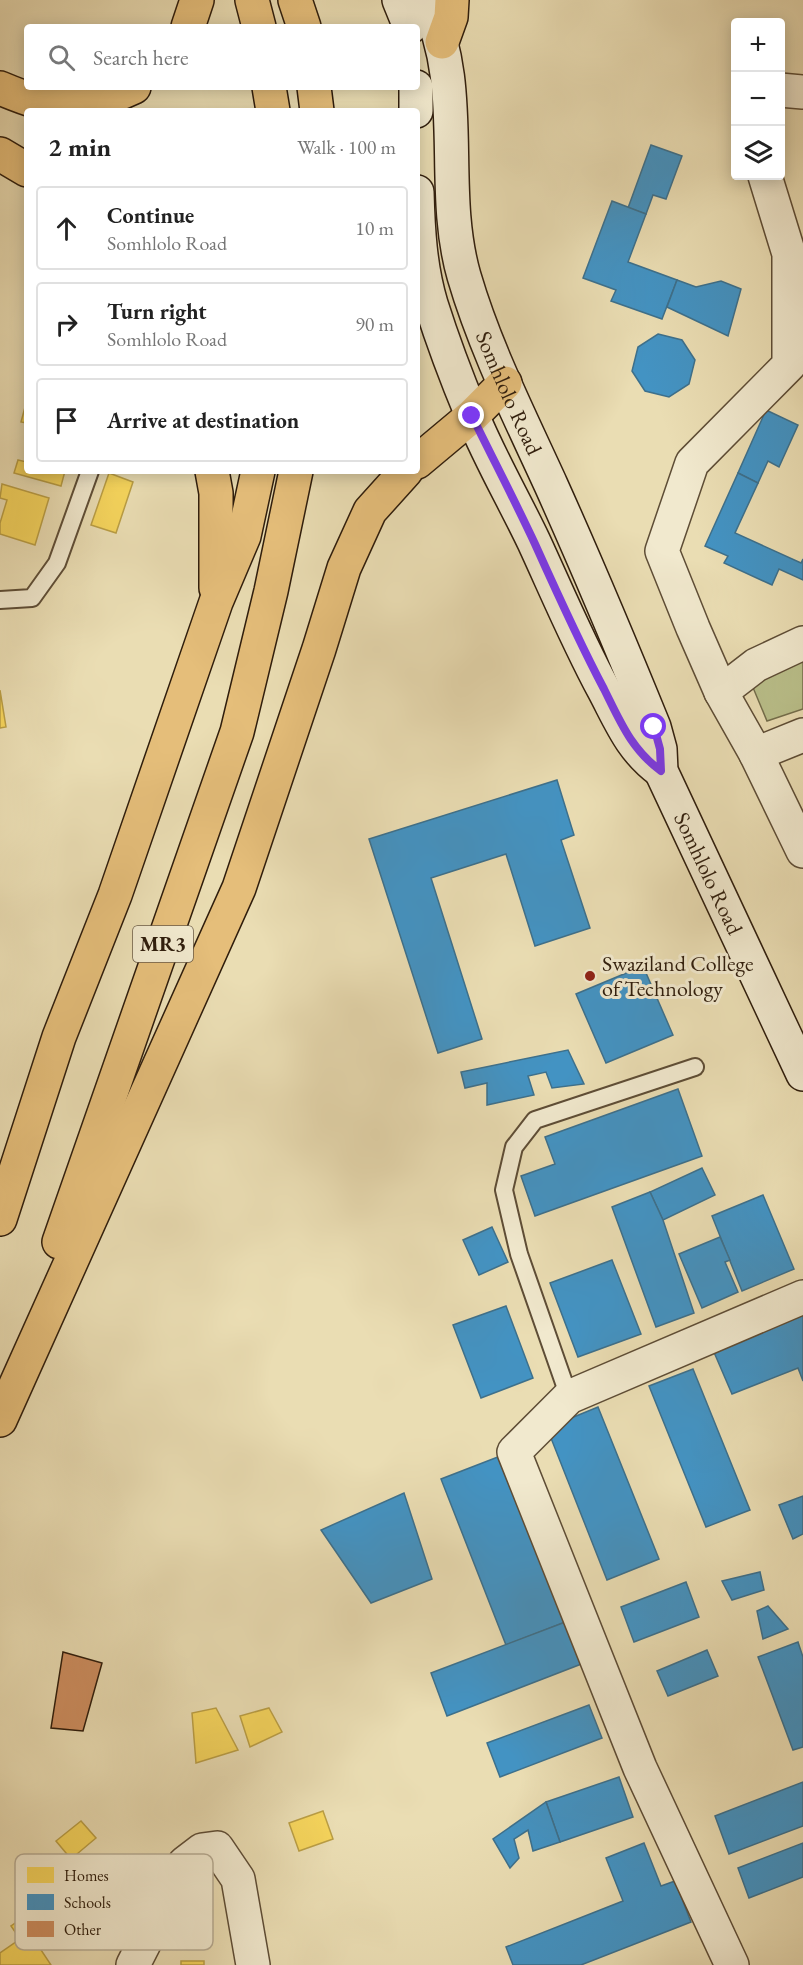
<!DOCTYPE html>
<html lang="en">
<head>
<meta charset="utf-8">
<style>
	:root { --surface:#fff; --page:#f6f6f6; --text:#222; --muted:#767676; --line:#e0e0e0 }
	body { margin:0; font-family:"EB Garamond",serif; background:var(--page); color:var(--text) }
	.controls { position:absolute; right:18px; top:18px; display:grid; overflow:hidden; border-radius:6px; box-shadow:0 3px 15px #0003 }
	.controls button { width:54px; height:54px; display:grid; place-items:center; padding:0; border:0; border-bottom:2px solid var(--line); background:var(--surface); color:var(--text); font:30px sans-serif }
	.stop { position:absolute; width:18px; height:18px; margin:-14px; border:4px solid #7c3aed; border-radius:50%; background:#fff }
	.stop.end { background:#7c3aed; border-color:#fff; box-shadow:0 2px 6px #0008 }
	.list { margin:0; padding:0; list-style:none }
	h2 { display:flex; justify-content:space-between; align-items:center; height:78px; margin:0; padding:0 24px; font-size:26px }
	h2 small { font-size:20px; font-weight:400; color:var(--muted) }
	.list li { display:grid; grid-template-columns:39px 1fr auto; gap:18px; align-items:center; box-sizing:border-box; height:84px; margin:0 12px 12px; padding:0 12px; border:2px solid var(--line); border-radius:6px }
	.list b { display:block; font-size:22px; white-space:nowrap }
	.list p { margin:0; font-size:20px; white-space:nowrap; color:var(--muted) }
	.list em { font-size:20px; font-style:normal; color:var(--muted) }
	.icon { flex:none; width:33px; height:33px; fill:none; stroke:currentColor; stroke-width:2; stroke-linecap:round; stroke-linejoin:round }
	.map { position:relative; flex:none; width:803px; height:1965px; overflow:hidden }
	.search { position:absolute; background:var(--surface); box-shadow:0 3px 15px #0003; left:24px; top:24px; width:396px; height:66px; display:flex; align-items:center; gap:15px; box-sizing:border-box; padding:0 21px; border-radius:6px; color:var(--muted); font-size:22px }
	.panel { position:absolute; background:var(--surface); box-shadow:0 3px 15px #0003; left:24px; top:108px; width:396px; height:366px; border-radius:6px }
	.map>svg:first-child { display:block }
</style>
</head>
<body>
<div class="map">
<svg width="803" height="1965" viewBox="0 0 803 1965">
	<rect width="100%" height="100%" fill="#eaddb3"/>
	<filter id="stains"><feTurbulence type="fractalNoise" baseFrequency=".00333" numOctaves="4"/><feColorMatrix values="0 0 0 0 .2 0 0 0 0 .09 0 0 0 0 .02 0 0 0 .5 -.17"/></filter>
	<radialGradient id="worn" r=".72"><stop offset=".6" stop-color="#630" stop-opacity="0"/><stop offset="1" stop-color="#630" stop-opacity=".3"/></radialGradient>
	<polygon fill="#bac08b" stroke="#746e4c" stroke-width="1.5" points="803,655 803,709 767,721 749,678"/>
	<g fill="#f6d55c" stroke="#ba9e44" stroke-width="1.5">
		<polygon points="27,400 27,423 21,422"/>
		<polygon points="18,460 27,462 27,471 65,471 61,486 14,473"/>
		<polygon points="109,473 133,482 116,533 91,525"/>
		<polygon points="2,484 49,498 35,545 0,534 0,523 7,500 0,498"/>
		<polygon points="0,690 6,727 0,728"/>
		<polygon points="216,1708 238,1750 196,1763 192,1713"/>
		<polygon points="269,1708 282,1732 250,1747 240,1716"/>
		<polygon points="323,1811 333,1839 299,1851 289,1823"/>
		<polygon points="81,1821 96,1838 71,1859 56,1841"/>
		<polygon points="46,1902 67,1933 41,1950 51,1965 0,1965 0,1953 20,1939 11,1926"/>
		<rect x="181" y="1961" width="23" height="4"/>
	</g>
	<g fill="#4393c3" stroke="#3d708c" stroke-width="1.5">
		<polygon points="651,145 682,156 666,199 653,195 646,214 628,208"/>
		<polygon points="612,201 646,214 628,262 677,280 662,319 611,301 616,290 583,278"/>
		<polygon points="677,280 696,287 721,281 741,289 728,336 667,307"/>
		<polygon points="658,334 682,340 695,360 689,384 669,397 645,391 632,371 638,347"/>
		<polygon points="766,410 798,425 779,467 768,461 758,483 738,473"/>
		<polygon points="738,473 758,483 735,533 801,563 803,559 803,580 779,569 772,585 724,563 728,556 705,546"/>
		<polygon points="557,780 574,835 561,840 590,928 535,946 506,854 431,878 482,1039 438,1053 369,839"/>
		<polygon points="643,966 673,1035 606,1063 576,994"/>
		<polygon points="568,1050 584,1084 552,1088 546,1072 528,1076 534,1095 487,1105 487,1083 465,1088 461,1072"/>
		<polygon points="678,1089 702,1156 535,1216 521,1176 555,1164 545,1137"/>
		<polygon points="702,1168 715,1195 663,1220 650,1192"/>
		<polygon points="650,1192 663,1220 694,1313 656,1327 612,1207"/>
		<polygon points="763,1195 794,1269 742,1291 712,1216"/>
		<polygon points="492,1227 508,1262 479,1275 463,1240"/>
		<polygon points="720,1237 730,1260 725,1262 738,1292 702,1308 679,1254"/>
		<polygon points="612,1260 641,1334 578,1357 550,1283"/>
		<polygon points="506,1306 533,1378 481,1398 453,1325"/>
		<polygon points="803,1313 803,1381 798,1368 732,1394 713,1350"/>
		<polygon points="693,1369 750,1510 706,1527 649,1386"/>
		<polygon points="598,1407 659,1559 607,1580 547,1428"/>
		<polygon points="503,1455 568,1621 506,1645 441,1479"/>
		<polygon points="404,1493 432,1579 371,1603 321,1530"/>
		<polygon points="803,1496 803,1534 793,1539 779,1505"/>
		<polygon points="760,1572 764,1590 732,1600 722,1581"/>
		<polygon points="686,1582 699,1617 634,1642 621,1607"/>
		<polygon points="768,1606 788,1629 763,1639 757,1611"/>
		<polygon points="568,1621 584,1663 447,1716 431,1673"/>
		<polygon points="798,1642 803,1657 803,1747 793,1750 758,1657"/>
		<polygon points="707,1650 718,1676 668,1696 657,1671"/>
		<polygon points="589,1705 602,1738 500,1777 487,1743"/>
		<polygon points="619,1777 633,1817 560,1842 546,1802"/>
		<polygon points="803,1782 803,1826 729,1854 715,1816"/>
		<polygon points="546,1802 560,1842 533,1851 528,1830 514,1839 519,1858 510,1868 493,1839"/>
		<polygon points="644,1843 661,1886 675,1881 691,1922 581,1965 513,1965 506,1947 623,1901 606,1858"/>
		<polygon points="803,1843 803,1877 749,1898 738,1868"/>
	</g>
	<polygon fill="#cd8e60" stroke="#2f1d0c" stroke-width="1.5" points="63,1652 102,1663 83,1731 51,1728"/>
	<g fill="none" stroke-linecap="round" stroke-linejoin="round">
		<defs>
			<g id="lane">
				<polyline points="0,600 32,598 57,563 90,471"/>
				<polyline points="569,1397 519,1254 504,1190 514,1147 535,1120 695,1067"/>
			</g>
			<g id="street">
				<polyline points="780,90 803,92"/>
				<polyline points="765,176 789,254 789,365 692,463 662,551 693,628 721,692 756,754 803,851"/>
				<polyline points="721,692 756,665 803,643"/>
				<polyline points="756,754 803,735"/>
				<polyline points="133,1965 185,1863 202,1850 217,1848 238,1879 253,1965"/>
				<polyline points="732,1965 640,1768 514,1452 569,1397 803,1297"/>
			</g>
			<g id="secondary">
				<polyline points="399,0 410,27"/>
				<path id="s1" d="M 425,0 C 469,86 438,186 464,276 C 485,348 520,417 551,485 C 587,565 621,646 654,727 L 660,749 L 661,771 L 803,1074"/>
				<polyline points="416,87 416,111"/>
				<path d="M 417,192 C 418,230 420,267 431,304 C 443,342 457,379 472,415 C 490,459 514,500 534,542 C 557,592 578,642 604,690 C 621,722 631,749 661,771"/>
			</g>
			<g id="highway">
				<polyline points="252,0 259,27"/>
				<polyline points="295,0 304,27"/>
				<polyline points="188,27 197,0"/>
				<polyline points="442,42 451,17 452,0"/>
				<polyline points="269,87 273,111"/>
				<polyline points="314,87 317,111"/>
				<path d="M 0,88 C 57,112 77,113 134,87"/>
				<polyline points="0,154 27,170"/>
				<polyline points="417,462 472,416 505,383"/>
				<polyline points="212,471 216,493 216,588"/>
				<polyline points="0,1219 59,1037 115,895 216,602 244,536 258,471"/>
				<polyline points="59,1242 237,732 271,591 296,471"/>
				<polyline points="0,1420 239,888 319,649 344,568 370,511 406,471"/>
			</g>
		</defs>
		<use href="#lane" stroke="#5e4d36" stroke-width="20"/>
		<use href="#street" stroke="#5e4d36" stroke-width="36"/>
		<use href="#secondary" stroke="#2f1d0c" stroke-width="36"/>
		<use href="#highway" stroke="#2f1d0c" stroke-width="36"/>
		<use href="#lane" stroke="#f1e9ce" stroke-width="16"/>
		<use href="#street" stroke="#f1e9ce" stroke-width="33"/>
		<use href="#secondary" stroke="#f1e9ce" stroke-width="33"/>
		<use href="#highway" stroke="#e5be7a" stroke-width="33"/>
	</g>
	<g fill="none" stroke-linecap="round" stroke-linejoin="round">
		<path stroke="#7c3aed" stroke-width="8" d="M 472,416 C 493,459 515,501 535,544 C 557,593 579,642 604,689 C 620,721 631,749 661,771 L 660,749 L 654,727"/>
	</g>
	<circle fill="#8f2418" stroke="#f1e9ce" stroke-width="2" cx="590" cy="976" r="6"/>
	<g text-anchor="middle" stroke-width="6" stroke-linejoin="round" paint-order="stroke">
		<rect fill="#f1e9ce" stroke="#695a46" stroke-width="1.5" x="133" y="926" width="60" height="36" rx="4.5"/>
		<g font-size="21" font-weight="bold" fill="#2f1d0c">
			<text x="163" y="951">MR3</text>
		</g>
		<g font-size="22" fill="#2f1d0c" stroke="#f1e9ce">
			<text dy="8" stroke="none"><textPath href="#s1" startOffset="406">Somhlolo Road</textPath></text>
			<text dy="8" stroke="none"><textPath href="#s1" startOffset="928">Somhlolo Road</textPath></text>
		</g>
		<g font-size="22" fill="#2f1d0c" stroke="#f1e9ce" text-anchor="start">
			<text x="602" y="971">Swaziland College<tspan x="602" dy="25">of Technology</tspan></text>
		</g>
	</g>
	<rect x="15" y="1854" width="198" height="96" rx="9" fill="#f1e9ce" stroke="#b7ac94" stroke-width="1.5"/>
	<rect x="27" y="1867" width="27" height="16" fill="#f6d55c"/>
	<rect x="27" y="1894" width="27" height="16" fill="#4393c3"/>
	<rect x="27" y="1921" width="27" height="16" fill="#cd8e60"/>
	<g font-size="16" fill="#2f1d0c">
		<text x="64" y="1881">Homes</text>
		<text x="64" y="1908">Schools</text>
		<text x="64" y="1935">Other</text>
	</g>
	<rect width="100%" height="100%" filter="url(#stains)"/>
	<rect width="100%" height="100%" fill="url(#worn)"/>
</svg>
<div class="controls">
<button>+</button>
<button>−</button>
<button><svg class="icon" aria-label="layers" viewBox="0 0 24 24"><path d="M12 4l9 5-9 5-9-5zM3 14l9 5 9-5"/></svg></button>
</div>
<div class="stop" style="left:654px;top:727px"></div>
<div class="stop end" style="left:472px;top:416px"></div>
<div class="search"><svg class="icon" aria-label="search" viewBox="0 0 24 24"><circle cx="10" cy="10" r="6"/><path d="M15 15l6 6"/></svg>Search here</div>
<section class="panel">
<h2>2 min<small>Walk · 100 m</small></h2>
<ul class="list">
<li><svg class="icon" aria-label="ahead" viewBox="0 0 24 24"><path d="M12 20V5M6 11l6-6 6 6"/></svg><div><b>Continue</b><p>Somhlolo Road</p></div><em>10 m</em></li>
<li><svg class="icon" aria-label="right" viewBox="0 0 24 24"><path d="M7 20v-9h11M14 6l5 5-5 5"/></svg><div><b>Turn right</b><p>Somhlolo Road</p></div><em>90 m</em></li>
<li><svg class="icon" aria-label="arrive" viewBox="0 0 24 24"><path d="M6 21V4h12l-3 4 3 4H6"/></svg><div><b>Arrive at destination</b></div></li>
</ul>
</section>
</div>
</body>
</html>
